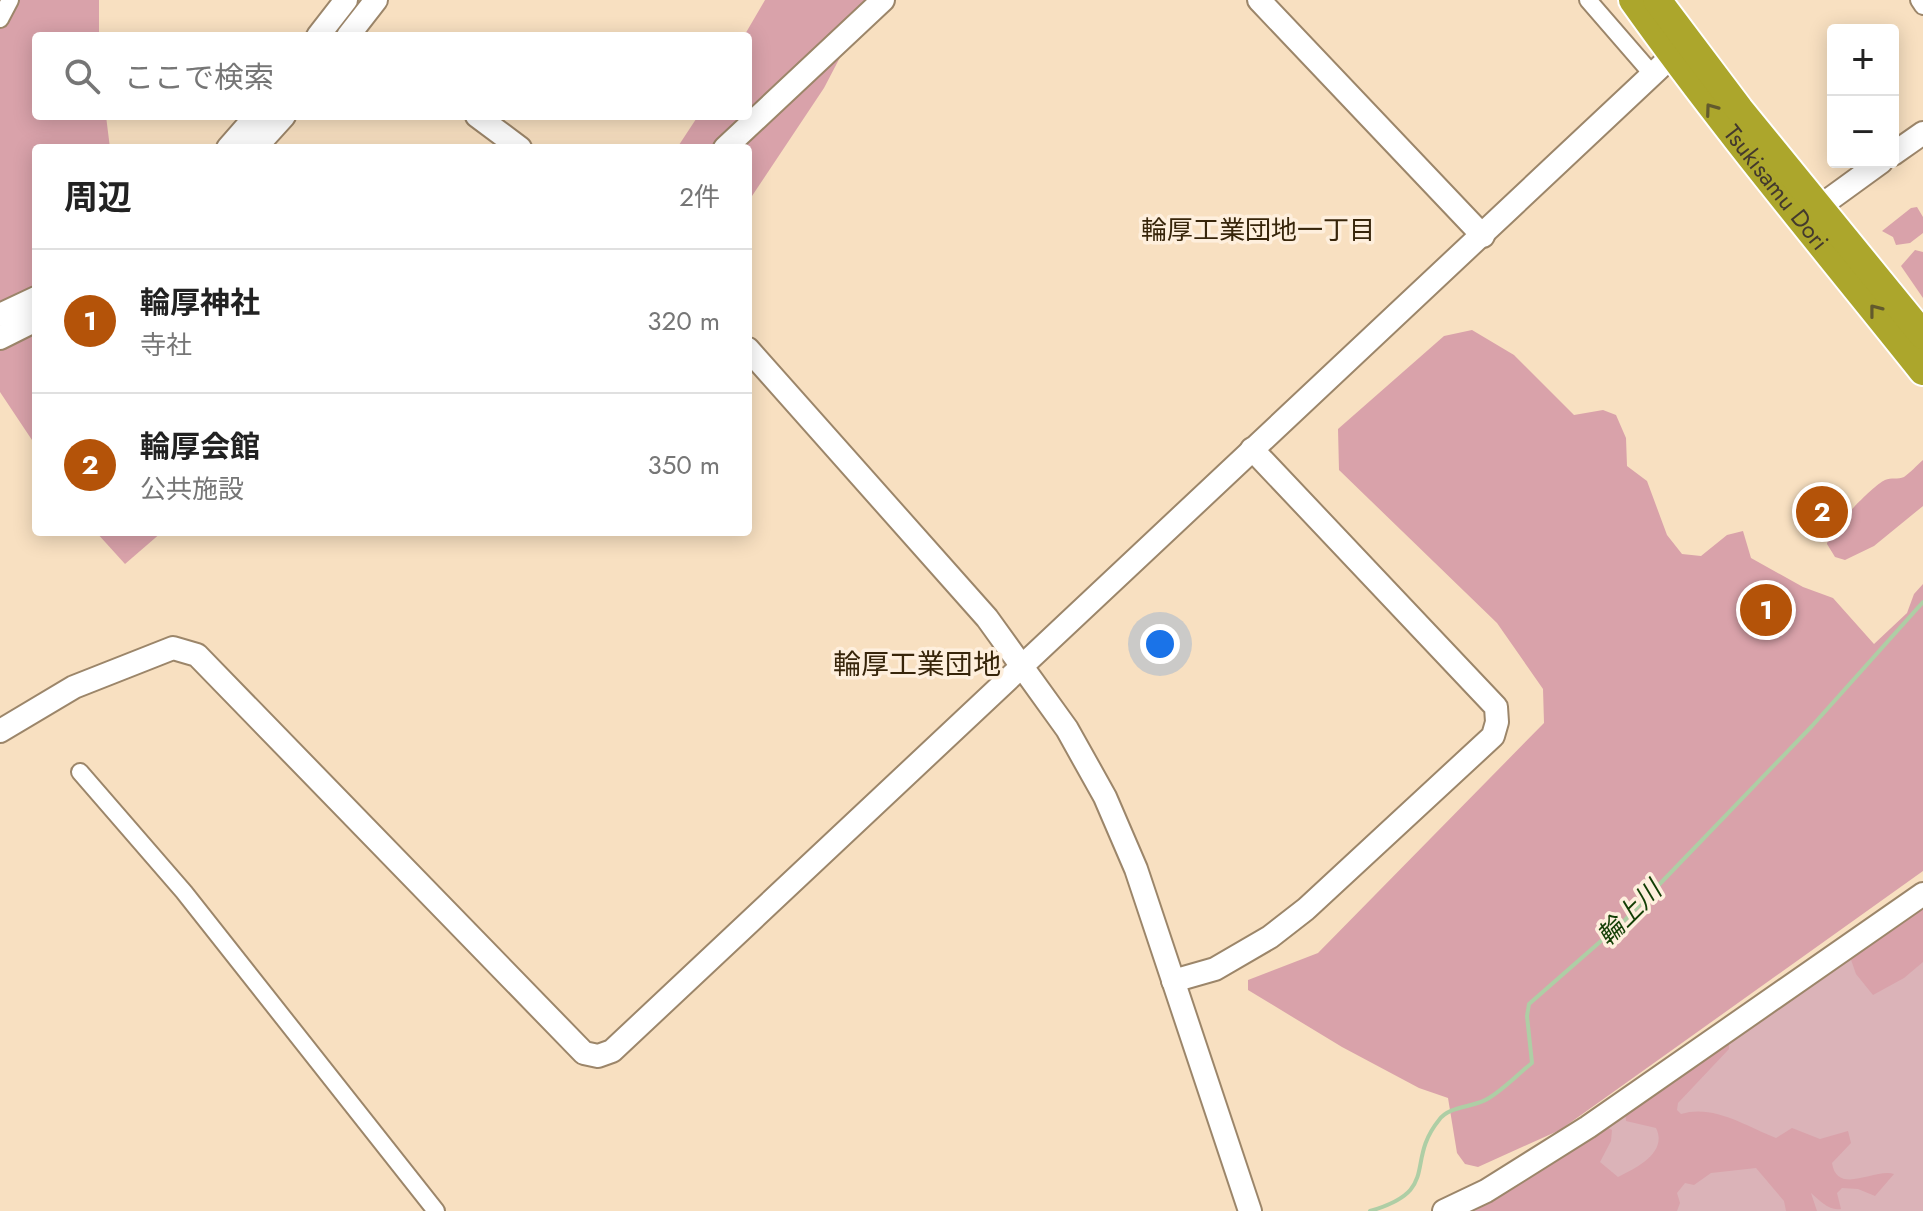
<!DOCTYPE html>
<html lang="ja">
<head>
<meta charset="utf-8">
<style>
	:root { --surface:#fff; --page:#f2f2f2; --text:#222; --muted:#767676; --line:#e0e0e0; --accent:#b45309 }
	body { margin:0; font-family:Jost,"Noto Sans JP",sans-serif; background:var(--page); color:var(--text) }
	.controls { position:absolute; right:24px; top:24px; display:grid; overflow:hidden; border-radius:8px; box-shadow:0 4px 20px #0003 }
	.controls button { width:72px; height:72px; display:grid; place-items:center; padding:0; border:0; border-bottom:2px solid var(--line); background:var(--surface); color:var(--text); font:40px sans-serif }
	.you { position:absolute; left:1160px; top:644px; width:28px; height:28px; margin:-20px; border:6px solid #fff; border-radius:50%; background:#1a73e8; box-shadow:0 0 0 12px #1a73e833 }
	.badge { display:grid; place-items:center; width:52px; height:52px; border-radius:50%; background:var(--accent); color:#fff; font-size:26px; font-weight:700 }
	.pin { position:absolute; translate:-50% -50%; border:4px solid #fff; box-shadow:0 2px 8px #0006 }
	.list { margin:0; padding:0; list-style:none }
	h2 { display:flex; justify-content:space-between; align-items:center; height:104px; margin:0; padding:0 32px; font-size:34px }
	h2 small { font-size:26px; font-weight:400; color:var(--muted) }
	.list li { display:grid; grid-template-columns:52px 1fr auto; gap:24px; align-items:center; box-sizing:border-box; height:144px; padding:0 32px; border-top:2px solid var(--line) }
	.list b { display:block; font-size:30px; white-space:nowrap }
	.list p { margin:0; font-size:26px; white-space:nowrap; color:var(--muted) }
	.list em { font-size:26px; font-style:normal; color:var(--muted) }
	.icon { flex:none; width:44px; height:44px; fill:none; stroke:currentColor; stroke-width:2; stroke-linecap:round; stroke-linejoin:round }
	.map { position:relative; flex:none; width:1923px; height:1211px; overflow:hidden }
	.search { position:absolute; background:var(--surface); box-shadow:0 4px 20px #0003; left:32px; top:32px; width:720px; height:88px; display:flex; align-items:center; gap:20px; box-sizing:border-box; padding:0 28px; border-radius:8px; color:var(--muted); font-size:30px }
	.panel { position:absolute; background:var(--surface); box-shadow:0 4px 20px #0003; left:32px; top:144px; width:720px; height:392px; border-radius:8px }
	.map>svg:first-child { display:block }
</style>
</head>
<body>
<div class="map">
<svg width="1923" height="1211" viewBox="0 0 1923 1211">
	<rect width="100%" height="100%" fill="#f8e0c1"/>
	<polygon fill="#dbb3b8" points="1923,910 1923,1211 1489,1211 1707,1053"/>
	<g fill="#d9a2aa">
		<polygon points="0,0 99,0 99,36 36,36 36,116 106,116 110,148 36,148 36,446 0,392"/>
		<polygon points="765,0 870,0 824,88 748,202 748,148 677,148 698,116 748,116 748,36 744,36"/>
		<polygon points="1917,207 1923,217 1923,233 1910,243 1896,245 1893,237 1882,231 1911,208"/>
		<polygon points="1915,250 1923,252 1923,298 1901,266"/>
		<polygon points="1472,330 1514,355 1574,415 1603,410 1616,415 1626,438 1627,466 1647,481 1667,535 1682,554 1701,556 1727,535 1743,531 1751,558 1803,587 1833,598 1874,644 1907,613 1914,594 1923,584 1923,871 1560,1130 1478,1167 1465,1164 1457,1153 1448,1098 1419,1088 1342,1047 1248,990 1248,980 1318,953 1544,723 1543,689 1497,623 1339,470 1338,429 1444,336"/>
		<path d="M 1923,460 L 1923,506 L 1874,546 L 1845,560 L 1835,557 L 1827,544 C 1829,531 1872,486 1885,480 C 1891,477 1898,480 1904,477 C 1910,473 1917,465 1923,460 Z"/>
		<polygon points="96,532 162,532 125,564"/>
		<polygon points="1923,901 1923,962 1904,978 1873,995 1856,974 1849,954"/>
		<path d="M 1715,1044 L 1729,1045 L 1729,1049 L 1678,1103 L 1677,1110 L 1681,1114 C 1713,1104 1746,1126 1776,1138 L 1792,1128 L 1820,1139 L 1848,1131 L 1851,1143 L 1832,1163 C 1837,1196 1875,1168 1894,1174 L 1875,1196 L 1858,1189 L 1842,1188 L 1837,1193 L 1841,1209 C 1829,1211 1820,1201 1811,1193 L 1817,1211 L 1786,1211 L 1784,1201 L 1756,1168 L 1711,1173 L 1694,1185 L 1685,1183 L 1677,1193 L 1680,1203 L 1677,1211 L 1474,1211 C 1518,1190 1558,1151 1601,1124 L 1612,1130 L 1611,1141 L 1600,1162 L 1618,1177 C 1637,1168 1668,1152 1656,1128 L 1626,1121 L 1625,1109 Z"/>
	</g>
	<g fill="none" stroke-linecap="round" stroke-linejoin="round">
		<path stroke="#aecea5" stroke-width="4" d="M 1370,1211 C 1442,1190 1404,1163 1439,1120 C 1450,1105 1474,1108 1489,1098 C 1504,1089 1518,1074 1532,1063 L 1527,1016 L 1529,1004 L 1625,920 L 1812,726 L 1923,602"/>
		<defs>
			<g id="street">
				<polyline points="1588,0 1653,75"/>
				<polyline points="1919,0 1923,6"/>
				<polyline points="0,19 10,0"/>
				<polyline points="80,772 184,892 436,1211"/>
			</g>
			<g id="secondary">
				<polyline points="1259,0 1483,236"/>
				<polyline points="318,36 346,0"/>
				<polyline points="348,36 376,0"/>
				<polyline points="477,116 520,148"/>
				<polyline points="228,148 256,116"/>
				<polyline points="255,148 284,116"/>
				<polyline points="725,148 883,0"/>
				<polyline points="1893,154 1923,133"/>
				<polyline points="1808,215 1881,162"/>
				<polyline points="0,315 36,298"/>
				<polyline points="0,338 36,320"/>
				<polyline points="748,349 987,618 1067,729 1105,797 1136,869 1250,1211"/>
				<polyline points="0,731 74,687 173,648 197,655 584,1053 598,1056 612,1051 1672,56"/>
				<polyline points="1173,981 1215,969 1270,937 1306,909 1493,736 1497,722 1496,707 1252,449"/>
				<polyline points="1444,1211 1486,1191 1588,1127 1923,894"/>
			</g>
			<g id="highway">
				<path id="s1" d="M 1633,0 C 1724,128 1825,248 1923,371"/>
				<polyline points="1657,0 1739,109 1923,335"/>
			</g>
		</defs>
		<use href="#street" stroke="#9c866a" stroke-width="20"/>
		<use href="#secondary" stroke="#9c866a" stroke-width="26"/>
		<use href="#highway" stroke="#fff" stroke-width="32"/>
		<use href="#street" stroke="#fff" stroke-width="16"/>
		<use href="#secondary" stroke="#fff" stroke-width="22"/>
		<use href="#highway" stroke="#aca62c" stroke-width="28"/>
	</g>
	<defs><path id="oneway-chevron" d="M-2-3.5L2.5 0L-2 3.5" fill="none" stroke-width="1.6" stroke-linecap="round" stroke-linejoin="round" transform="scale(2)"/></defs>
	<g stroke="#625a2d">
		<use href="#oneway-chevron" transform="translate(1711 109) rotate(-126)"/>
		<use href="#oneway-chevron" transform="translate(1875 310) rotate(-128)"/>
	</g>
	<g text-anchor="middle" stroke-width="7" stroke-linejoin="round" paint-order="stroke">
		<g font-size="24" fill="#43392d" stroke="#feefdd">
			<text dy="8" stroke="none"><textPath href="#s1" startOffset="236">Tsukisamu Dori</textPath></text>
		</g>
		<g font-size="26" fill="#37250a" stroke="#feefdd">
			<text x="1258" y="239">輪厚工業団地一丁目</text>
		</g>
		<g font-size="26" font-style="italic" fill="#133e05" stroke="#feefdd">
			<text transform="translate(1629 913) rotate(-45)" y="9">輪上川</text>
		</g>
		<g font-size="28" fill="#37250a" stroke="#feefdd">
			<text x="917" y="674">輪厚工業団地</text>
		</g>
	</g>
</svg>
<div class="controls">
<button>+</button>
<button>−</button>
</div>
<div class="you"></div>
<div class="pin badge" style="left:1766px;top:610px">1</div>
<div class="pin badge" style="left:1822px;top:512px">2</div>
<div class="search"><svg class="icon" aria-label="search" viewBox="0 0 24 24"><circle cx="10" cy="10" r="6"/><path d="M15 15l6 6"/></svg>ここで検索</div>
<section class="panel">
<h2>周辺<small>2件</small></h2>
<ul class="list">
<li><span class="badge">1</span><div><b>輪厚神社</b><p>寺社</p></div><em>320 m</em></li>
<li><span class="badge">2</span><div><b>輪厚会館</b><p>公共施設</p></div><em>350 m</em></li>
</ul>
</section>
</div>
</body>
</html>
